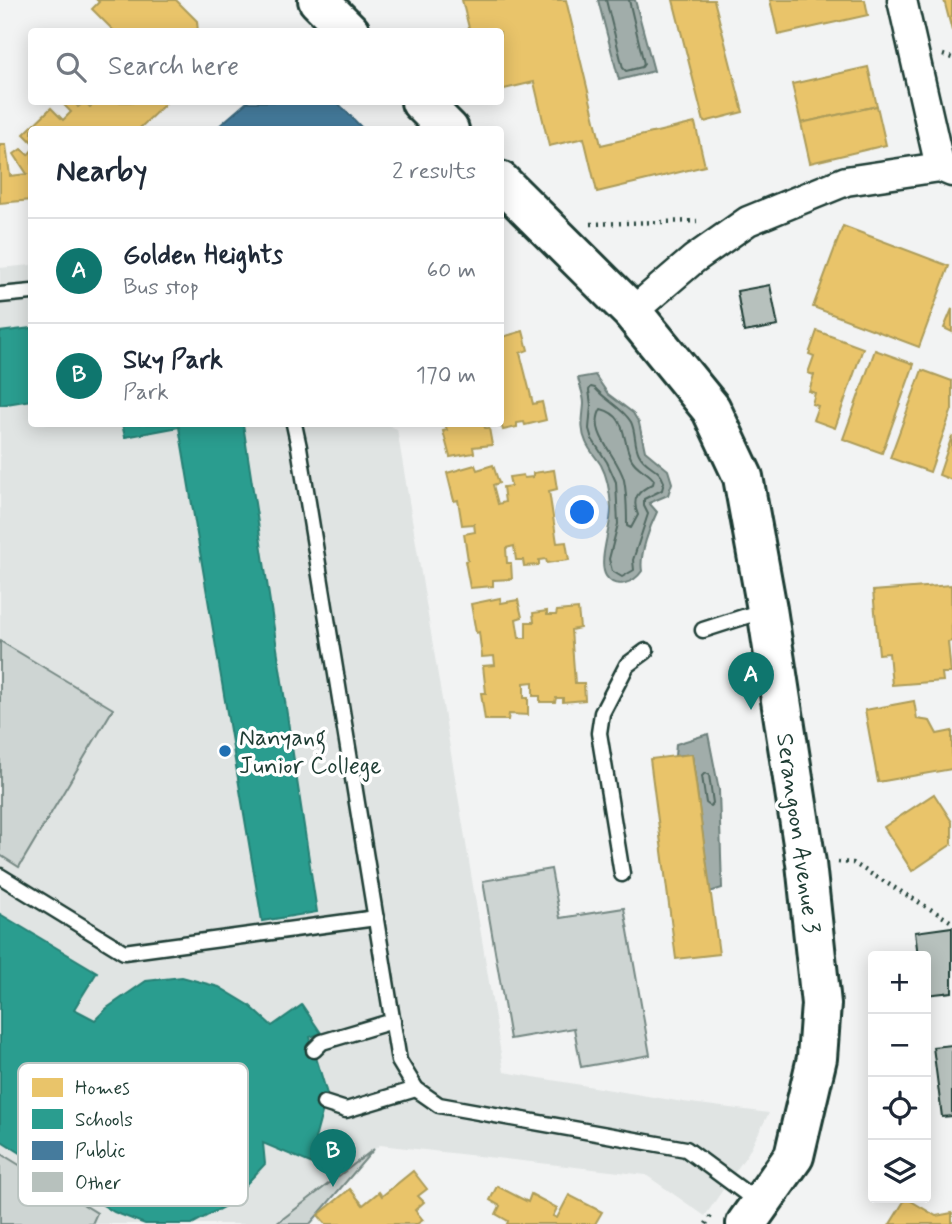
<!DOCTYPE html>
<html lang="en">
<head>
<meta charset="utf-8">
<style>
	:root { --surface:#fff; --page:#f6f6f7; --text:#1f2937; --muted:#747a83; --line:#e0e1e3; --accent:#0f766e }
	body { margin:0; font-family:Mynerve,sans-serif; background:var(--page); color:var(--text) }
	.controls { position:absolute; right:21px; bottom:21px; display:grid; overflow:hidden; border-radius:7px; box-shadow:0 4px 18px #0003 }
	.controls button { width:63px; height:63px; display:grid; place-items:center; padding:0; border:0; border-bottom:2px solid var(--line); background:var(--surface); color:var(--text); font:35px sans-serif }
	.you { position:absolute; left:583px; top:513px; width:24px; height:24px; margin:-18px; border:5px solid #fff; border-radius:50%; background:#1a73e8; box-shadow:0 0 0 10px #1a73e833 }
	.badge { display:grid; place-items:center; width:46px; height:46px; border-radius:50%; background:var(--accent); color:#fff; font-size:23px; font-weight:700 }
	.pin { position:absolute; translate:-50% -58px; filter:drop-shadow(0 2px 4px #0008) }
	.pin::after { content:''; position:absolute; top:37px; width:24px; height:21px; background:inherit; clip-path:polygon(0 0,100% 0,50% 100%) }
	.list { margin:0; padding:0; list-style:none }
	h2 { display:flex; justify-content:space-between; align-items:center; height:91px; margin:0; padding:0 28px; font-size:30px }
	h2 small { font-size:23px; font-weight:400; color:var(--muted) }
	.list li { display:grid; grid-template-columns:46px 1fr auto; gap:21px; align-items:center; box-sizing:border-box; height:105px; padding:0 28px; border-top:2px solid var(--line) }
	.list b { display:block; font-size:26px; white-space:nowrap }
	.list p { margin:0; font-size:23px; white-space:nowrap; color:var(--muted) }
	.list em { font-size:23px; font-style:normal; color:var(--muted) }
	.icon { flex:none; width:38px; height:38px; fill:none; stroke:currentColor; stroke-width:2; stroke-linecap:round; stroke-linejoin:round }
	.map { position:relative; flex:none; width:952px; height:1224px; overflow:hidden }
	.search { position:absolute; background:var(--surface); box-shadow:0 4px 18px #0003; left:28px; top:28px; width:476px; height:77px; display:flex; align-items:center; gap:18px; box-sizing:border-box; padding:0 24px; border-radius:7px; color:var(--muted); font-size:26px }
	.panel { position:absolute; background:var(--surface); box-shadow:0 4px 18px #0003; left:28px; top:126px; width:476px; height:301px; border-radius:7px }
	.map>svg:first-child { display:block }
</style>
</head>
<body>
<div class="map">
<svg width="952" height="1224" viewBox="0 0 952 1224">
	<rect width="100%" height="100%" fill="#f2f3f3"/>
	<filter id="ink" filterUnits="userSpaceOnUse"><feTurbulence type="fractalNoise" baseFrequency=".0143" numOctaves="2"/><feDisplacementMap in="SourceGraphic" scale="14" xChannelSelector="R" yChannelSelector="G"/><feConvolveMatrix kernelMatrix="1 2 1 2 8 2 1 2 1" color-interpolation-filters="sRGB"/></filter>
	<g filter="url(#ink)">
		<polygon fill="#e0e4e3" points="31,265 32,424 386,424 397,429 504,1072 683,1102 769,1113 748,1153 705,1216 646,1175 380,1145 276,1224 0,1224 0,268"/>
		<g fill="#ced5d3" stroke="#768984" stroke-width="2">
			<polygon points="0,641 113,709 19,867 0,855"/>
			<polygon points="551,869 560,918 624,908 650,1055 581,1067 574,1028 510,1039 483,881"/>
			<polygon points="374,1149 310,1224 276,1224"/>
			<polygon points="0,1153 97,1213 92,1224 0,1224"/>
		</g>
		<g fill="#a1adaa" stroke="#6d807b" stroke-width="2">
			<polygon points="598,0 635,0 654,71 619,80"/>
			<path d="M 595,375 L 608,394 L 633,413 L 639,423 L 645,451 L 668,470 L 672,483 L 668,495 L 649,503 L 657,512 C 650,526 639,555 642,571 C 634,583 615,590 606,576 C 597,561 612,527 611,507 C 610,492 608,478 601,465 C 596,457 589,450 586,442 C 580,429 583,418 584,404 C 584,395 580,387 578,378 Z"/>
			<polygon points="708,734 719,790 722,888 710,892 692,754 675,756 676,744"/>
		</g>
		<g fill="#e9c46a" stroke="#ac9c5a" stroke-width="2">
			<polygon points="97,0 176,0 197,21 198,32 115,32 92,9 99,2"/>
			<polygon points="462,0 566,0 601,145 695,123 705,166 597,192 584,138 549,146 534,82 500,90 500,32 470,32"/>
			<polygon points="673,0 714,0 743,112 704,122"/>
			<polygon points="770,0 865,0 868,15 778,35"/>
			<polygon points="944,0 952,0 952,31 950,23"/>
			<polygon points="868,67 877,106 801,123 792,84"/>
			<polygon points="66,102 74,102 78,107 85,102 90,107 96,102 167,102 138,130 32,130 32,142 24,134 51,108 63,120 71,112 63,104"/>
			<polygon points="877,106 886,145 810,163 801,123"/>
			<polygon points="0,145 6,145 10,176 27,174 14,154 21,149 28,155 32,150 32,200 0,203"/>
			<polygon points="843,226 949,266 919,347 813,307"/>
			<polygon points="952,309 952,332 944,328"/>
			<polygon points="523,331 528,350 520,353 533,404 542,402 546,420 525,425 524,422 517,423 517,427 503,430 501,424 494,424 500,424 500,341 502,337"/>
			<polygon points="817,331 863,348 835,428 813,420 818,406 812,404 815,393 809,391 814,375 808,373 814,356 809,354"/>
			<polygon points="875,350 914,364 882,453 843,439"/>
			<polygon points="922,370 952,381 952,409 930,472 890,458"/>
			<polygon points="445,424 484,424 485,428 489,428 492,445 473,447 474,453 450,457 443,431 447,430"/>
			<polygon points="952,436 952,480 939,475"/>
			<polygon points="475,465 477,470 493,465 499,483 493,485 498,504 505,502 503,487 511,486 509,477 523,475 524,478 533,477 533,473 554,470 557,489 549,491 557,543 566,542 569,560 547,563 546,559 539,560 539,565 524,566 523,560 516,560 514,546 506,548 507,563 511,563 512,579 493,580 493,586 470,588 465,561 468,560 464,534 475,532 474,524 462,525 458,500 454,501 447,473"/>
			<polygon points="951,585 952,641 948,642 951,673 942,673 943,681 892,685 889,653 879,654 873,591"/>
			<polygon points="500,598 501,603 518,600 522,617 516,619 519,638 526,638 526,622 534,622 533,613 547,611 547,615 556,615 557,611 578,609 580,628 571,630 575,683 584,683 585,700 563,702 563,698 556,698 555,702 540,702 540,696 533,696 533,682 524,683 524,698 528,698 528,715 509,714 508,720 485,720 481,693 486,693 483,666 495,665 494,656 482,657 479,632 476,633 471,604"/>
			<polygon points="914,701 917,719 930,721 937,734 952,731 952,769 878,782 865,710"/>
			<polygon points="692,754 719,954 676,959 650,759"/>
			<polygon points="934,794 952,822 952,844 912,871 884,827"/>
			<polygon points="413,1171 427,1189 418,1196 424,1202 415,1210 423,1220 417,1224 326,1224 318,1215 350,1189 363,1205 379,1192 382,1196"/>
			<polygon points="497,1186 528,1202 531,1194 557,1208 553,1216 557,1218 569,1195 602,1212 595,1224 507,1224 508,1221 496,1214 500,1206 490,1200"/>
			<polygon points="906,1198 936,1216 952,1213 952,1224 890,1224"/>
		</g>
		<g fill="#2a9d8f" stroke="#278074" stroke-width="2">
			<polygon points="32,328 32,400 0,405 0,332"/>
			<polygon points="122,424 243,424 317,912 262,921 179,427 125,437"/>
			<polygon points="0,914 97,972 74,1009 95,1020 107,1008 146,981 182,977 219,987 249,1005 272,1026 302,1005 321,1033 310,1037 327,1094 315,1139 325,1143 315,1165 263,1143 265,1164 227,1205 192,1224 145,1224 114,1212 0,1140"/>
		</g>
		<polygon fill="#457b9d" stroke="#3a687e" stroke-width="2" points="247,102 337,102 364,130 220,130 218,127"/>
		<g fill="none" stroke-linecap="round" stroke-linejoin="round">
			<g stroke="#536a63" stroke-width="2">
				<polyline points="606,0 623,68 626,71 642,67 644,64 629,0"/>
				<path d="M 591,387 L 595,388 C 605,400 623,408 631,422 C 636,432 634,445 639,454 C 646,468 659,466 664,482 L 662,490 L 644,499 L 644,506 L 648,514 L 633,560 L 634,570 L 622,577 L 612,571 L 609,559 L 618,524 L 616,482 L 607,462 L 592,439 L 589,429 L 591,405 L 589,390 Z"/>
				<path d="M 601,409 C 628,416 621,438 631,458 C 636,469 648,471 654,480 L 653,484 C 638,491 631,498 638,515 L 631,528 L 627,526 C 627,511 627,495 624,480 C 619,457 587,433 601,409 Z"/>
				<polygon points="705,773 709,775 713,803 710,806 706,803 702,776"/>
			</g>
		</g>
		<g fill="#b7c1bd" stroke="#1f3d34" stroke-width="2">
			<polygon points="770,285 778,326 744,332 737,291"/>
			<polygon points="952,927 952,992 926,995 926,956 918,956 915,932"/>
			<polygon points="952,1045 952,1116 942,1117 933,1047"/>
		</g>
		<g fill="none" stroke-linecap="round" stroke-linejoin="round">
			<defs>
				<g id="lane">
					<polyline points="0,295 32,292"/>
					<polyline points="294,424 299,447 399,1061 416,1089 439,1105 686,1149 759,1203"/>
					<polyline points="703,630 765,610"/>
					<polyline points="622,874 599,733 602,713 627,665 646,651"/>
					<polyline points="0,876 124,952 376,918"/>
					<polyline points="314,1050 322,1042 393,1021"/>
					<polyline points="324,1103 346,1110 416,1089"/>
				</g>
				<g id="street">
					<polyline points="902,0 940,167"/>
					<polyline points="632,312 694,259 748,221 846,181 940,167 952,172"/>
				</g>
				<g id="secondary">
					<polyline points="318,0 350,32"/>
					<polyline points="421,102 449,130"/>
					<polyline points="500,181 632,312 711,409 743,477 767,609 806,863 821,1004 817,1058 794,1156 746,1224"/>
				</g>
			</defs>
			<use href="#lane" stroke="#1f3d34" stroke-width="19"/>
			<use href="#street" stroke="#1f3d34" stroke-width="33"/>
			<use href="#secondary" stroke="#1f3d34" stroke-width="44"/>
			<g stroke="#1f3d34" stroke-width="4.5" stroke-dasharray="2 5" stroke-linecap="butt">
				<polyline points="943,55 952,58"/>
				<polyline points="591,224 697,221"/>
				<polyline points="838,862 853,863 952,922"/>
				<polyline points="706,1224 712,1214"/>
			</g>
			<use href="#lane" stroke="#fff" stroke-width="14"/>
			<use href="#street" stroke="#fff" stroke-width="28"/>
			<use href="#secondary" stroke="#fff" stroke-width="38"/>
		</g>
	</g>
	<circle fill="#1f6fb2" stroke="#fff" stroke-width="2.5" cx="225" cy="751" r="7"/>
	<g text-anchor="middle" stroke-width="7" stroke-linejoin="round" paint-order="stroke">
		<g font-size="24" fill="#1f3d34" stroke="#fff" text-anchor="start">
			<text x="239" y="745">Nanyang<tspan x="239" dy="28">Junior College</tspan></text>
		</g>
		<g font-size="24" fill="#1f3d34" stroke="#fff">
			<text transform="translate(799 833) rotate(82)" y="8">Serangoon Avenue 3</text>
		</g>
	</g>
	<rect x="18" y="1063" width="230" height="143" rx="10" fill="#fff" stroke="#bcc5c2" stroke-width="2"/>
	<rect x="32" y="1078" width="31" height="19" fill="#e9c46a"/>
	<rect x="32" y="1109" width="31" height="20" fill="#2a9d8f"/>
	<rect x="32" y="1141" width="31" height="19" fill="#457b9d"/>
	<rect x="32" y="1172" width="31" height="20" fill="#b7c1bd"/>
	<g font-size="19" fill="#1f3d34">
		<text x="75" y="1094">Homes</text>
		<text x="75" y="1126">Schools</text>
		<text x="75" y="1157">Public</text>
		<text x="75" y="1189">Other</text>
	</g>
</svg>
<div class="controls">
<button>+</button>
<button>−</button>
<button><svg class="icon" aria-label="locate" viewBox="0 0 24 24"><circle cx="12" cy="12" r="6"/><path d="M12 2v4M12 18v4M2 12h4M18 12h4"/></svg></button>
<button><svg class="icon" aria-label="layers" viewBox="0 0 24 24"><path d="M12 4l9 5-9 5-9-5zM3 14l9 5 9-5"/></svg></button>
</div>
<div class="you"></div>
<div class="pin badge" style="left:751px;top:710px">A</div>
<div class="pin badge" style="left:333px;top:1187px">B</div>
<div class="search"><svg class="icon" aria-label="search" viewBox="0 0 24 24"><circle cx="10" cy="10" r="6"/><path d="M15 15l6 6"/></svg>Search here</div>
<section class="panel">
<h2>Nearby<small>2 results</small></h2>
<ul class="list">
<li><span class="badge">A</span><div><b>Golden Heights</b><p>Bus stop</p></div><em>60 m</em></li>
<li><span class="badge">B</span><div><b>Sky Park</b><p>Park</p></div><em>170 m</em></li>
</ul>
</section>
</div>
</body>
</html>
